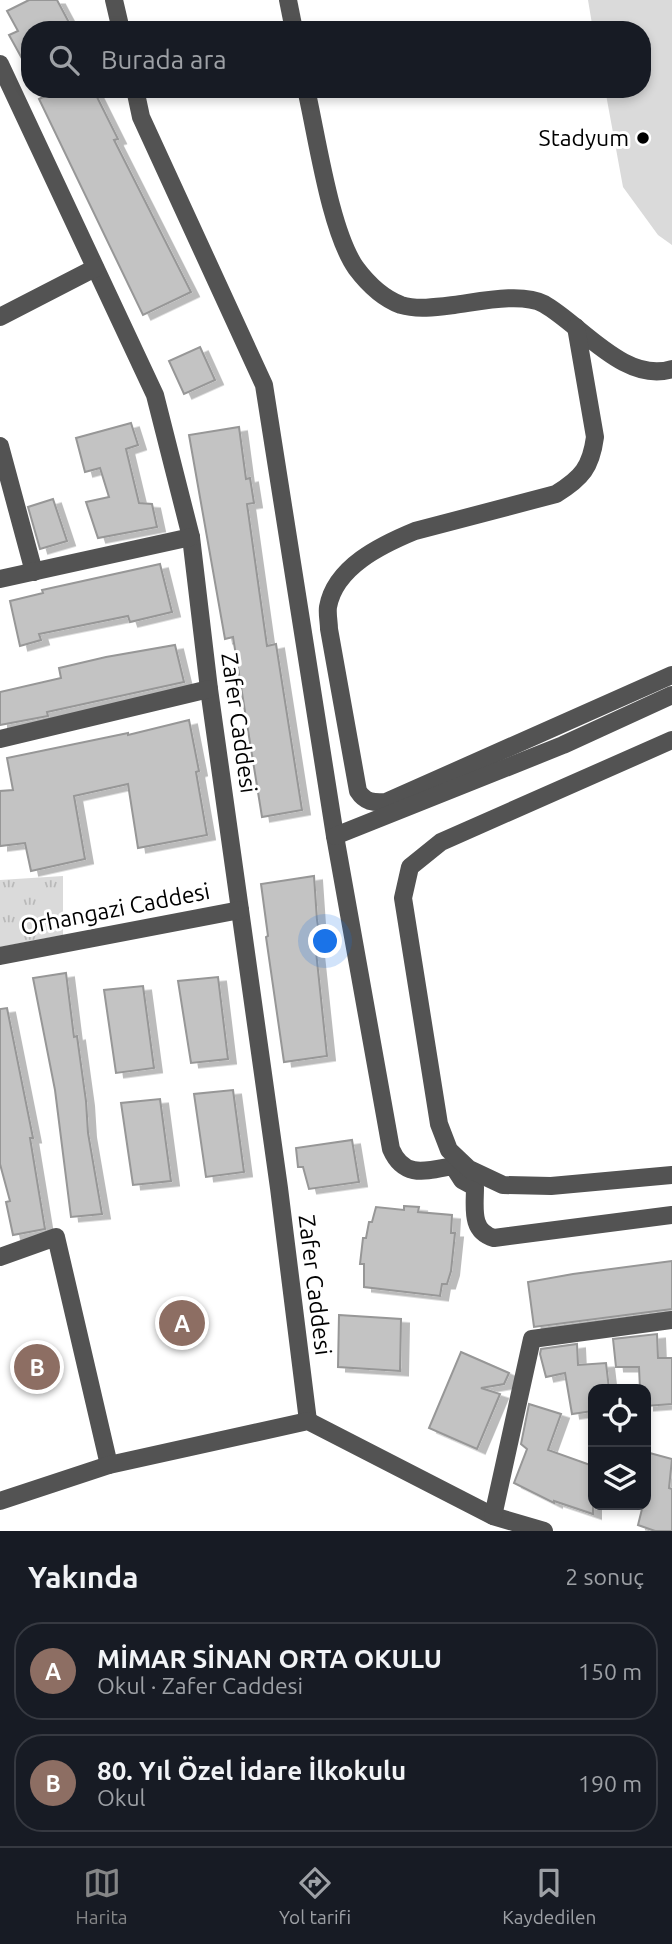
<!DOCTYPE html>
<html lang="tr">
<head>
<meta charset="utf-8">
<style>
	:root { --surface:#171b24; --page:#242831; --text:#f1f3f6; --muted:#9ea1a6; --line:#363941; --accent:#858687 }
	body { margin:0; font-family:Ubuntu,sans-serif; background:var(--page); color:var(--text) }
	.controls { position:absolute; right:21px; bottom:21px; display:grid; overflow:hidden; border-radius:14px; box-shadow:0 4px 10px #0003 }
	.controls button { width:63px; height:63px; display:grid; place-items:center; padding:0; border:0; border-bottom:2px solid var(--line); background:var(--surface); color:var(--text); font:35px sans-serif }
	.you { position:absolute; left:326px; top:942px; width:24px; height:24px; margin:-18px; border:5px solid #fff; border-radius:50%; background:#1a73e8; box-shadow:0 0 0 10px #1a73e833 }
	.badge { display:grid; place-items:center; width:46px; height:46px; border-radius:50%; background:var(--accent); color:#fff; font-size:23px; font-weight:700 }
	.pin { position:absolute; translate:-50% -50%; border:4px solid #fff; box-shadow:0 2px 7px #0006 }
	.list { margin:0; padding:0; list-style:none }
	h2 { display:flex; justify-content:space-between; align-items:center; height:91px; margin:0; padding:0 28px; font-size:30px }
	h2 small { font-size:23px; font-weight:400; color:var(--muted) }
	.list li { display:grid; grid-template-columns:46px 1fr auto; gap:21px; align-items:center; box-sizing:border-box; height:98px; margin:0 14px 14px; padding:0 14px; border:2px solid var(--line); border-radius:28px }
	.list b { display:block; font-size:26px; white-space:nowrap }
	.list p { margin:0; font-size:23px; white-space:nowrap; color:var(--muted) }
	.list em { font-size:23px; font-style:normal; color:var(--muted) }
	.icon { flex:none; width:38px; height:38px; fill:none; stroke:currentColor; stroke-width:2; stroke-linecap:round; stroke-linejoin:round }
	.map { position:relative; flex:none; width:672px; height:1531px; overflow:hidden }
	.search { position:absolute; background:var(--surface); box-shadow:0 4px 10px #0003; left:21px; right:21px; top:21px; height:77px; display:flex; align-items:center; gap:18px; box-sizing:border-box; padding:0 24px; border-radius:28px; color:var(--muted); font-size:26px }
	.sheet { height:315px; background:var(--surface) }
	nav { display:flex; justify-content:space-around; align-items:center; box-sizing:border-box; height:98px; border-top:2px solid var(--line); background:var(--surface); font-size:19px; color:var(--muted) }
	nav a { display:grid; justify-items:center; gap:4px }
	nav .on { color:var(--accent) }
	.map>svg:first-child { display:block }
</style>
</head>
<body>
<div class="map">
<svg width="672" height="1531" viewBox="0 0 672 1531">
	<defs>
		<pattern id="park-tufts" width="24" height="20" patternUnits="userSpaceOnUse" patternTransform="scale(1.75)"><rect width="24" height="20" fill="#dadada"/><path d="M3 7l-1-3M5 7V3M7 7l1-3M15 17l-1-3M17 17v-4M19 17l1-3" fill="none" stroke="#b9b9b9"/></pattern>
		<filter id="shadow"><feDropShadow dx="8" dy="4.5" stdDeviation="0" flood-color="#0004"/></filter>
	</defs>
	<rect width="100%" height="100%" fill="#fff"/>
	<polygon fill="#dadada" points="588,0 672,0 672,245 658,235 623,187 605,89 642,89 642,30 593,30"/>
	<polygon fill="url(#park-tufts)" points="63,876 63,935 0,947 0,880"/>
	<g fill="#c3c3c3" stroke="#979797" stroke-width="2" filter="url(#shadow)">
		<polygon points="29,0 57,0 73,30 30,30 30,73 9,35 18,31 7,11"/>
		<polygon points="59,89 93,89 118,139 114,140 191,292 143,315 39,99"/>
		<polygon points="200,347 215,380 184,394 169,361"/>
		<polygon points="131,423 138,445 126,449 139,503 152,504 157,527 98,538 86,502 109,497 100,468 85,472 76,438"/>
		<polygon points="239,427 246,479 250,478 254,503 247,504 267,646 276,644 302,810 262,817 233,637 225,639 189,435"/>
		<polygon points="53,499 67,541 40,549 28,507"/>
		<polygon points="160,564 172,612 130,622 128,616 39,634 41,640 20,646 10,601 43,593 42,590"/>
		<polygon points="175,645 184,682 47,712 48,716 0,725 0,692 61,678 59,668 106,657"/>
		<polygon points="189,720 199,771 196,772 207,835 138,848 128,784 74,796 85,859 31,871 25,843 0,846 0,791 13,790 7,758 128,733 128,735"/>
		<polygon points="314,876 317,920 322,950 316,951 327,1056 284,1062 266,937 268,936 261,884"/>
		<polygon points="66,973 74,1037 77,1036 86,1101 88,1133 102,1214 71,1217 55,1090 33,978"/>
		<polygon points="218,977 228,1059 191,1063 178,981"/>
		<polygon points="143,986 154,1068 116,1073 104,990"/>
		<polygon points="7,1008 33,1138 30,1138 45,1229 13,1235 6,1202 10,1201 0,1164 0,1009"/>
		<polygon points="233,1090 244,1172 206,1177 194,1094"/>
		<polygon points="160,1099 171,1181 133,1185 121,1103"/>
		<polygon points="352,1140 359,1182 309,1189 303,1167 298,1167 296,1148"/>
		<polygon points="404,1206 419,1207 418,1212 452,1215 451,1233 455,1233 451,1271 447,1284 442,1284 440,1296 364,1287 364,1264 360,1264 363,1238 366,1238 369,1222 372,1222 376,1207 404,1210"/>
		<polygon points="672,1261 672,1309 534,1327 528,1282 573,1274"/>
		<polygon points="339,1315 401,1319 400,1371 338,1367"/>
		<polygon points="657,1334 658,1358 672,1358 672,1404 646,1406 646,1389 640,1389 639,1367 616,1367 613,1339"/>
		<polygon points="577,1344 578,1365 606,1363 609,1389 593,1389 593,1411 572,1414 565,1373 546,1377 540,1354 541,1349"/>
		<polygon points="461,1352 509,1373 504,1384 481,1388 500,1394 477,1449 429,1428"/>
		<polygon points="529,1404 561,1414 548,1450 593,1466 593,1514 554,1501 554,1503 514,1483 527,1449 521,1444"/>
		<polygon points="646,1452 672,1459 669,1488 672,1489 672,1531 655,1531 638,1525 643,1505 646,1505"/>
	</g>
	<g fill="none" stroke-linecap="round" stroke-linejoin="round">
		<g stroke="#535353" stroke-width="18">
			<polyline points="114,0 121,30"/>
			<polyline points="288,0 294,30"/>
			<polyline points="0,64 155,395 191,537 209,689 279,1188 308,1421"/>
			<path d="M 135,89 L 141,117 L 264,385 L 335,836 L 391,1149 C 404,1179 426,1171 453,1166 L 462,1180 L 475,1187 C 475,1208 470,1231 494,1238 L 672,1215"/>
			<path d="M 306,89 C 317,136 330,231 356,268 C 368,284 382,298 401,305 C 417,310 438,307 454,305 C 478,302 522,292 544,304 C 581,325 625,384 672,369"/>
			<polyline points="0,317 95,268"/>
			<path d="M 576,327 L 595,437 C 591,467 582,478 556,494 L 415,531 C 381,545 335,567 328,607 C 327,614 329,622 329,629 L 358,791 C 365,802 373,803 386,802 L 672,675"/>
			<polyline points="0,446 34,572"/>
			<polyline points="0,579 191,537"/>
			<polyline points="0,739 209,689"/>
			<polyline points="672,740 441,842 410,867 403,898 439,1124 449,1150 469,1169 503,1185 551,1186 672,1175"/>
			<polyline points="335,836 563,745 672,695"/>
			<polyline points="0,956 240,910"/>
			<polyline points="0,1257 56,1237 109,1465"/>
			<polyline points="0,1501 109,1465 308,1421 493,1516 544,1531"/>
			<polyline points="493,1516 532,1339 672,1320"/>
		</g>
	</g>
	<circle fill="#000" stroke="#fff" stroke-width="2.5" cx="643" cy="138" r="7"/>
	<g text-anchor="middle" stroke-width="6" stroke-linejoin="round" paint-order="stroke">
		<g font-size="23" fill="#000" stroke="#fff" text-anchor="end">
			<text x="629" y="146">Stadyum</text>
		</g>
		<g font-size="23" fill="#000" stroke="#fff">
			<text transform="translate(239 723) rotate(82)" y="8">Zafer Caddesi</text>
			<text transform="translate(115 909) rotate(-11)" y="8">Orhangazi Caddesi</text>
			<text transform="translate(315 1285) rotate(83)" y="8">Zafer Caddesi</text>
		</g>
	</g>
</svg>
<div class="controls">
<button><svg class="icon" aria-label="locate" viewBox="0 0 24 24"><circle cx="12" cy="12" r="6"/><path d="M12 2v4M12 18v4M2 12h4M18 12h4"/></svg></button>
<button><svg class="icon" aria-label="layers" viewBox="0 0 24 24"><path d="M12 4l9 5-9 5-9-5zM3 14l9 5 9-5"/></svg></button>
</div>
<div class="you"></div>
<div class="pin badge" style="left:182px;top:1323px;background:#8d6e63">A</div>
<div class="pin badge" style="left:37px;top:1367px;background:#8d6e63">B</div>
<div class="search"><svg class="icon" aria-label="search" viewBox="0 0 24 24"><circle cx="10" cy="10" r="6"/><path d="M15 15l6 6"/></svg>Burada ara</div>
</div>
<section class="sheet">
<h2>Yakında<small>2 sonuç</small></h2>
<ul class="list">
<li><span class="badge" style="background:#8d6e63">A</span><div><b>MİMAR SİNAN ORTA OKULU</b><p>Okul · Zafer Caddesi</p></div><em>150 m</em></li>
<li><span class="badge" style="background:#8d6e63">B</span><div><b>80. Yıl Özel İdare İlkokulu</b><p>Okul</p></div><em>190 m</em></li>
</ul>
</section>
<nav>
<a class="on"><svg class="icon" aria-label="map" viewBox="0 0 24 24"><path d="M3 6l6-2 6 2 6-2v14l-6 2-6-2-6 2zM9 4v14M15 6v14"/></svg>Harita</a>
<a><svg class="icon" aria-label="directions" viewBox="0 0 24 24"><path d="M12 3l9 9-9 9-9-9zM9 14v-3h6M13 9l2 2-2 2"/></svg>Yol tarifi</a>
<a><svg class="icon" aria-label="saved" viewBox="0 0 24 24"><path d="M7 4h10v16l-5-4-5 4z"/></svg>Kaydedilen</a>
</nav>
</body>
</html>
